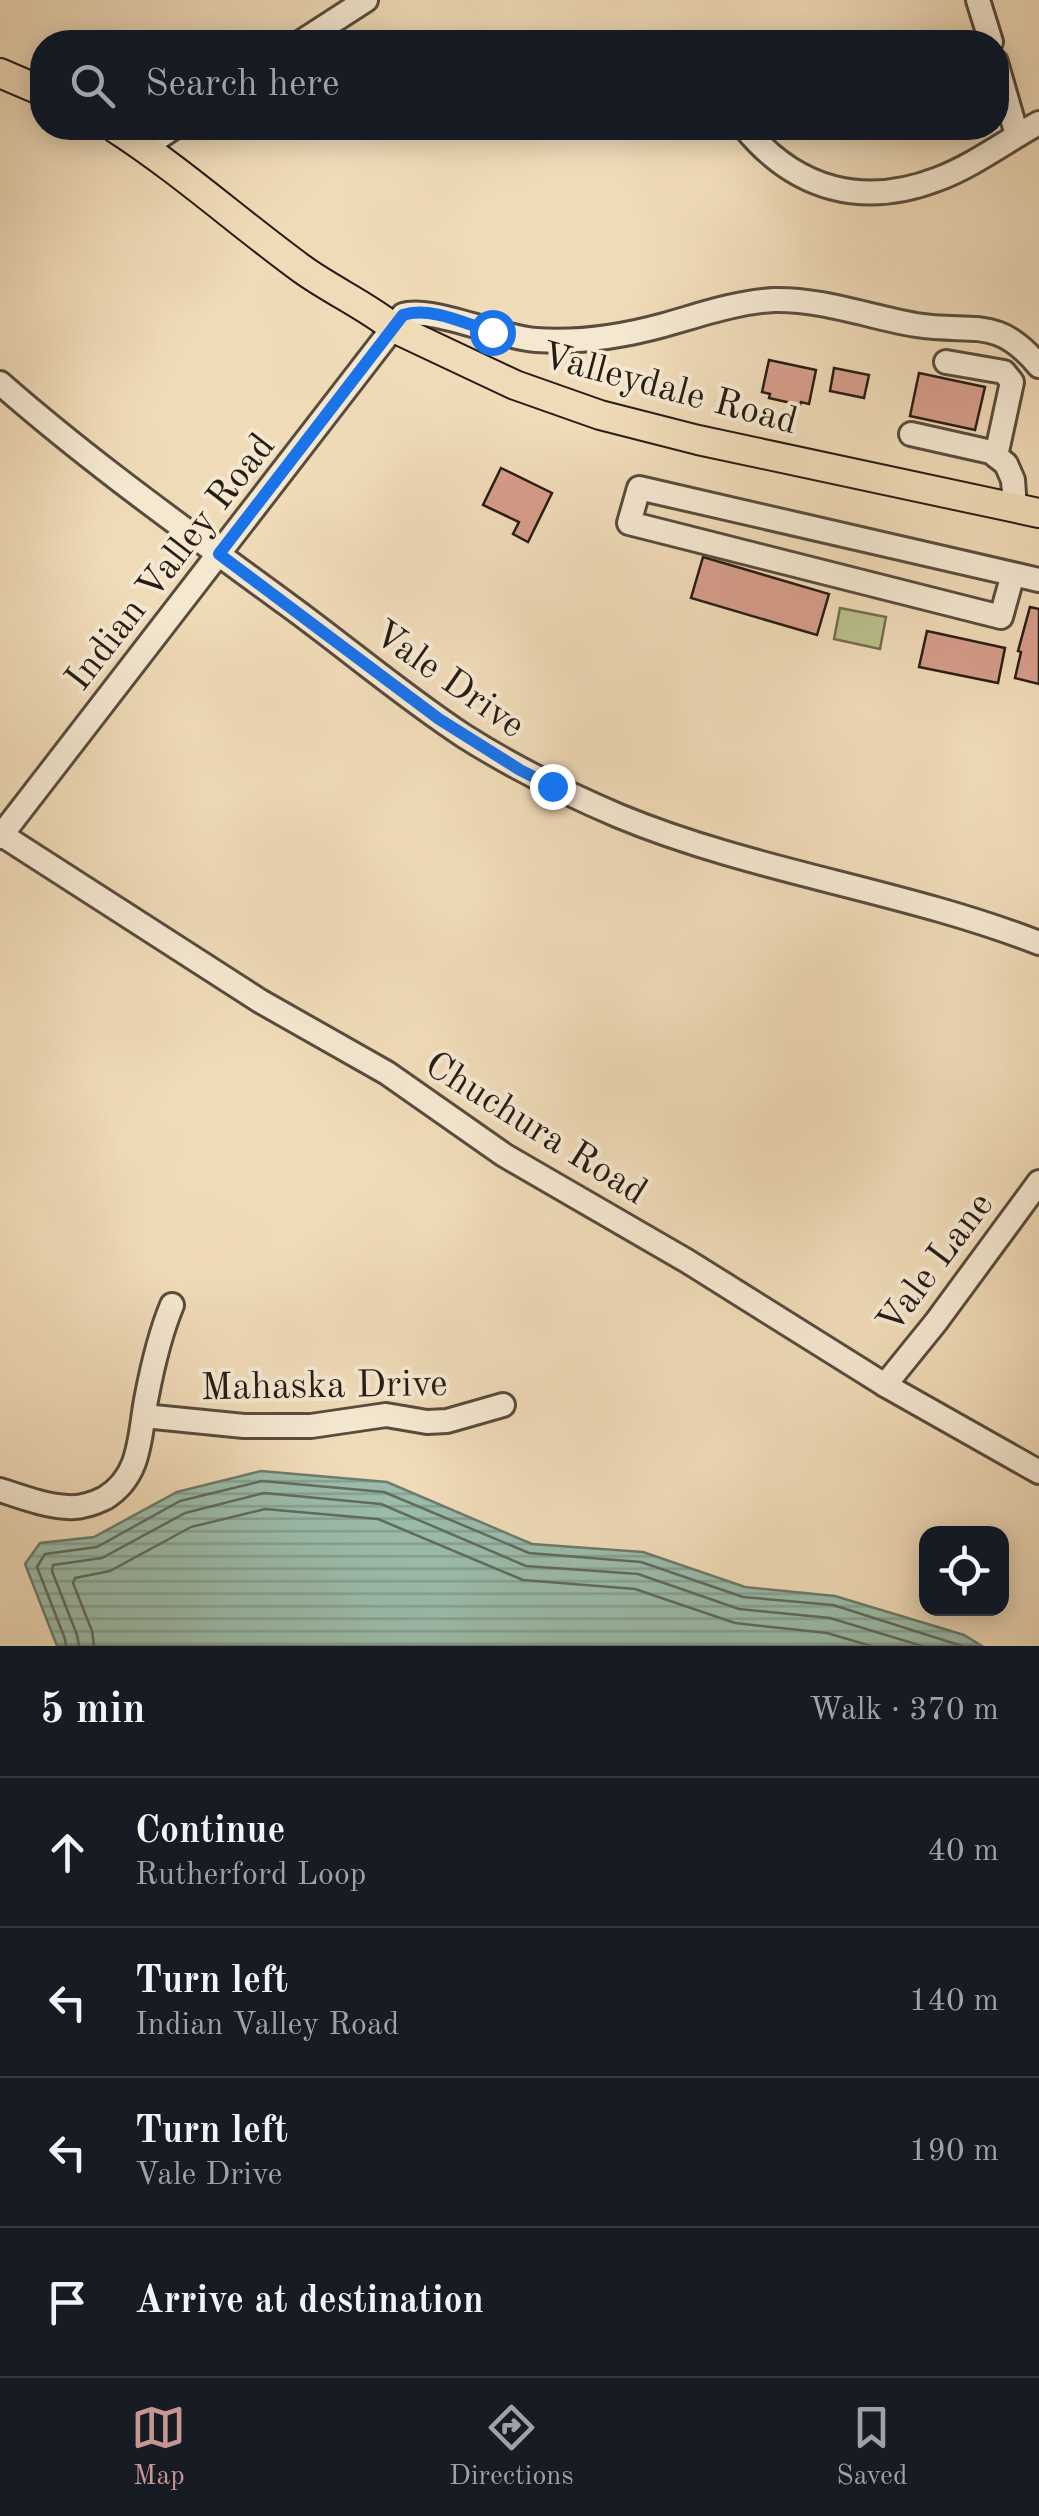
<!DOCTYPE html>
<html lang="en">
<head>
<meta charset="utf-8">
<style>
	:root { --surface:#171b24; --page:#242831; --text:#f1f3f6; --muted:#9ea1a6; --line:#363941; --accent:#c59692 }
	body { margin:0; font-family:"Old Standard TT",serif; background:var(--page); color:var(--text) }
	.controls { position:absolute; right:30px; bottom:30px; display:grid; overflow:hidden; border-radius:20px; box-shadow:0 5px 25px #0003 }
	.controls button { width:90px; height:90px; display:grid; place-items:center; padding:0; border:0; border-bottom:2px solid var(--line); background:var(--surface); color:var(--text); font:50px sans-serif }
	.stop { position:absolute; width:30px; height:30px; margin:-22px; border:8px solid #1a73e8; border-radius:50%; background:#fff }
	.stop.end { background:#1a73e8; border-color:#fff; box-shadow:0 2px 10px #0008 }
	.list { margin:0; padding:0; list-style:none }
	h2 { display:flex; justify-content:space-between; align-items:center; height:130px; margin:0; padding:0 40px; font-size:42px }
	h2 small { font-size:32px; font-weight:400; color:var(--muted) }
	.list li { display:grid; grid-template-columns:65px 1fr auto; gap:30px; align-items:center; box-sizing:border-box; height:150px; padding:0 40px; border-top:2px solid var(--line) }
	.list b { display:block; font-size:38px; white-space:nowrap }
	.list p { margin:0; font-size:32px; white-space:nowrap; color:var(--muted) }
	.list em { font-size:32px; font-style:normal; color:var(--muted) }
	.icon { flex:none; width:55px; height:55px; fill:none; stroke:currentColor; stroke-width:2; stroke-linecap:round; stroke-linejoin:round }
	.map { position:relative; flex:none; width:1039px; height:1646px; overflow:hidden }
	.search { position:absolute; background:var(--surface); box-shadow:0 5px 25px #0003; left:30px; right:30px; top:30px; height:110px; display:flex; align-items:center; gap:25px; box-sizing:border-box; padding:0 35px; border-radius:40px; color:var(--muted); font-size:38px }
	.sheet { height:730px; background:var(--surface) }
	nav { display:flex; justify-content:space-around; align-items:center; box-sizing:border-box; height:140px; border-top:2px solid var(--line); background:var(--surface); font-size:28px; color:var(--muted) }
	nav a { display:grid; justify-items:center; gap:5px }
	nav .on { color:var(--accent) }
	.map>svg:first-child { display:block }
</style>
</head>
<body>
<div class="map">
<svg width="1039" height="1646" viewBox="0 0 1039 1646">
	<defs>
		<pattern id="water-rules" width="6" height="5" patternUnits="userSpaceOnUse" patternTransform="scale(2.5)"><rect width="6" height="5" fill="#9bbcaa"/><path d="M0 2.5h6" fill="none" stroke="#85a191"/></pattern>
	</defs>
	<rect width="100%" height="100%" fill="#f0dbb8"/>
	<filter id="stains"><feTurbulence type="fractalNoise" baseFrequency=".002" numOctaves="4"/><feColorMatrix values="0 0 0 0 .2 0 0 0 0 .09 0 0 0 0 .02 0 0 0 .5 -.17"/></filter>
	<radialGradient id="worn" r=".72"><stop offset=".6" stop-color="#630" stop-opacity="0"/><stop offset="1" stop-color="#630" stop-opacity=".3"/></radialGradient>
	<polygon fill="#bcc08d" stroke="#716e50" stroke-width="2.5" points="840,608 886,617 880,649 834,639"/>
	<polygon fill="url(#water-rules)" stroke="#6c7c6e" stroke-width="2.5" points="261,1471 387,1482 532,1544 643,1552 745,1587 835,1596 964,1635 982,1646 57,1646 25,1564 40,1543 94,1537 177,1492"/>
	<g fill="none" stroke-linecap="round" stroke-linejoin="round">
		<g stroke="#606c5f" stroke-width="2.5">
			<polyline points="66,1646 65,1639 37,1567 45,1554 97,1547 180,1501 262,1481 384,1492 529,1553 641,1562 743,1597 833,1605 962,1646"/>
			<polyline points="79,1646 77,1635 52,1571 53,1565 102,1558 185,1513 264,1493 381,1504 526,1566 638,1574 739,1609 830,1618 922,1646"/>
			<polyline points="94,1646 92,1631 73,1583 75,1578 110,1571 191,1527 265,1509 378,1519 523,1580 635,1589 735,1623 827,1633 871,1646"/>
		</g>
	</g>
	<g fill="#d79d8b" stroke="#261c14" stroke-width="2.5">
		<polygon points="769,360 816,370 809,404 801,402 800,405 769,398 770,394 762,392"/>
		<polygon points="834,368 869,375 864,398 830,391"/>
		<polygon points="919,373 985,387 975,430 910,416"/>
		<polygon points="501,468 552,493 528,542 513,534 519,522 483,505"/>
		<polygon points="703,557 829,594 817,635 691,598"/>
		<polygon points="1030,607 1039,609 1039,684 1015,678 1021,652 1018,651"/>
		<polygon points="927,631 1005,648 998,683 919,667"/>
	</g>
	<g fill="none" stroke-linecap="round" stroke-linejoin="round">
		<defs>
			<g id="minor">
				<polyline points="978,0 991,42"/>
				<polyline points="301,42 366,0"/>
				<polyline points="996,62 1017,135"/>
				<path d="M 745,128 C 796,190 863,208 938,179 C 973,166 1006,141 1039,123"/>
				<polyline points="145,147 173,128"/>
				<polyline points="946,362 1004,372 1012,382 996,456"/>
				<path d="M 0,383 C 91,463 190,533 288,605 C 347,648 403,696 464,736 C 513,767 565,793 619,816 C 754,872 903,890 1039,943"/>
				<polyline points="911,434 991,452 1006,464 1013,480 1015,508"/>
				<polyline points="1013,574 1001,617 629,523 639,488 1039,580"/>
				<polyline points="2,835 260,1001 387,1073 504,1155 687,1261 885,1385 1039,1472"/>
				<path d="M 0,837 L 403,315 C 431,306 501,338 536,340 C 578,343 624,336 664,325 C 700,315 736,302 774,300 C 823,299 869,317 916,325 C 973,334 997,315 1039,366"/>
				<polyline points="885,1385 936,1322 1039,1182"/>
				<polyline points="144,1416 244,1426 311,1426 386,1415 427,1422 447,1421 503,1405"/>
				<path d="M 0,1490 C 22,1497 45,1506 68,1507 C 81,1508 93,1504 105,1498 C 143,1475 139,1433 147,1395 C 153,1364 160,1334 172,1305"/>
			</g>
			<g id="major">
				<polyline points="0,73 42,91"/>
				<path d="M 115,128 C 180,170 239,223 302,269 C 331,290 365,305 394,328 L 515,385 L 600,415 L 698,440 L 1039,513"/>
			</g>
		</defs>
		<use href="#minor" stroke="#584c3d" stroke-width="28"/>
		<use href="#major" stroke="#261c14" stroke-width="32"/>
		<use href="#minor" stroke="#f5e8d1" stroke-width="22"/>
		<use href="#major" stroke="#f0dbb8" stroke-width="28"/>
	</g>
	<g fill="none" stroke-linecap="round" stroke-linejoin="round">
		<path stroke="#1a73e8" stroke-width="12" d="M 492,332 C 466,324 430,306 403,315 L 219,554 L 439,719 L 520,770 L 552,786"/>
	</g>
	<g text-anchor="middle" stroke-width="8" stroke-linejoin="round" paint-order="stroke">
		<g font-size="38" fill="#261c14" stroke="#f5e8d1">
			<text transform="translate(670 387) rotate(15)" y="13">Valleydale Road</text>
			<text transform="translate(169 561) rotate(-52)" y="13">Indian Valley Road</text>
			<text transform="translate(450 678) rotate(35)" y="13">Vale Drive</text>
			<text transform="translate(537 1127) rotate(32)" y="13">Chuchura Road</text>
			<text transform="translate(934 1262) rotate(-53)" y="13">Vale Lane</text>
			<text transform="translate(324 1384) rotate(-1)" y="13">Mahaska Drive</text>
		</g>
	</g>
	<rect width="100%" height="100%" filter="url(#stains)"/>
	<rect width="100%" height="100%" fill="url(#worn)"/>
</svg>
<div class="controls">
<button><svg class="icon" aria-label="locate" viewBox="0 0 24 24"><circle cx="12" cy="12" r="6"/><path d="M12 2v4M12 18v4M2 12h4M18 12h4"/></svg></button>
</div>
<div class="stop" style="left:492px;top:332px"></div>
<div class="stop end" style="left:552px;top:786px"></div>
<div class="search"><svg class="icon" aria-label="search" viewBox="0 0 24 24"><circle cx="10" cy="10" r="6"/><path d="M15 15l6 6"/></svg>Search here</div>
</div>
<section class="sheet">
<h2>5 min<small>Walk · 370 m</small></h2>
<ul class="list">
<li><svg class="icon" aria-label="ahead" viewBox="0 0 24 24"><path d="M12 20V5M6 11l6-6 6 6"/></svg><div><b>Continue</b><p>Rutherford Loop</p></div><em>40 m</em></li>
<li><svg class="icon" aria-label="left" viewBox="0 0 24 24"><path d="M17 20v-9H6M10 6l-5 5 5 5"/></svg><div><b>Turn left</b><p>Indian Valley Road</p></div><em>140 m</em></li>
<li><svg class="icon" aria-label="left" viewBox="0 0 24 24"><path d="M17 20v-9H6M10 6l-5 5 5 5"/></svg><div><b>Turn left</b><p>Vale Drive</p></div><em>190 m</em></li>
<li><svg class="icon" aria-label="arrive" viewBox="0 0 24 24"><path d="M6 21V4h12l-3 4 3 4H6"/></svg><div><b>Arrive at destination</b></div></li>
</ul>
</section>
<nav>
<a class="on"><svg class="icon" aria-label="map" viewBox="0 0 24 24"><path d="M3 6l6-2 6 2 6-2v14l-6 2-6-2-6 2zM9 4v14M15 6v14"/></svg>Map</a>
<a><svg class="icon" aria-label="directions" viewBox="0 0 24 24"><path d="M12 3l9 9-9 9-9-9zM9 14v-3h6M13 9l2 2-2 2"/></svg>Directions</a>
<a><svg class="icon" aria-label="saved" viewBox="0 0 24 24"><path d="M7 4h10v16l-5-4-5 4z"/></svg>Saved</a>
</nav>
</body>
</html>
